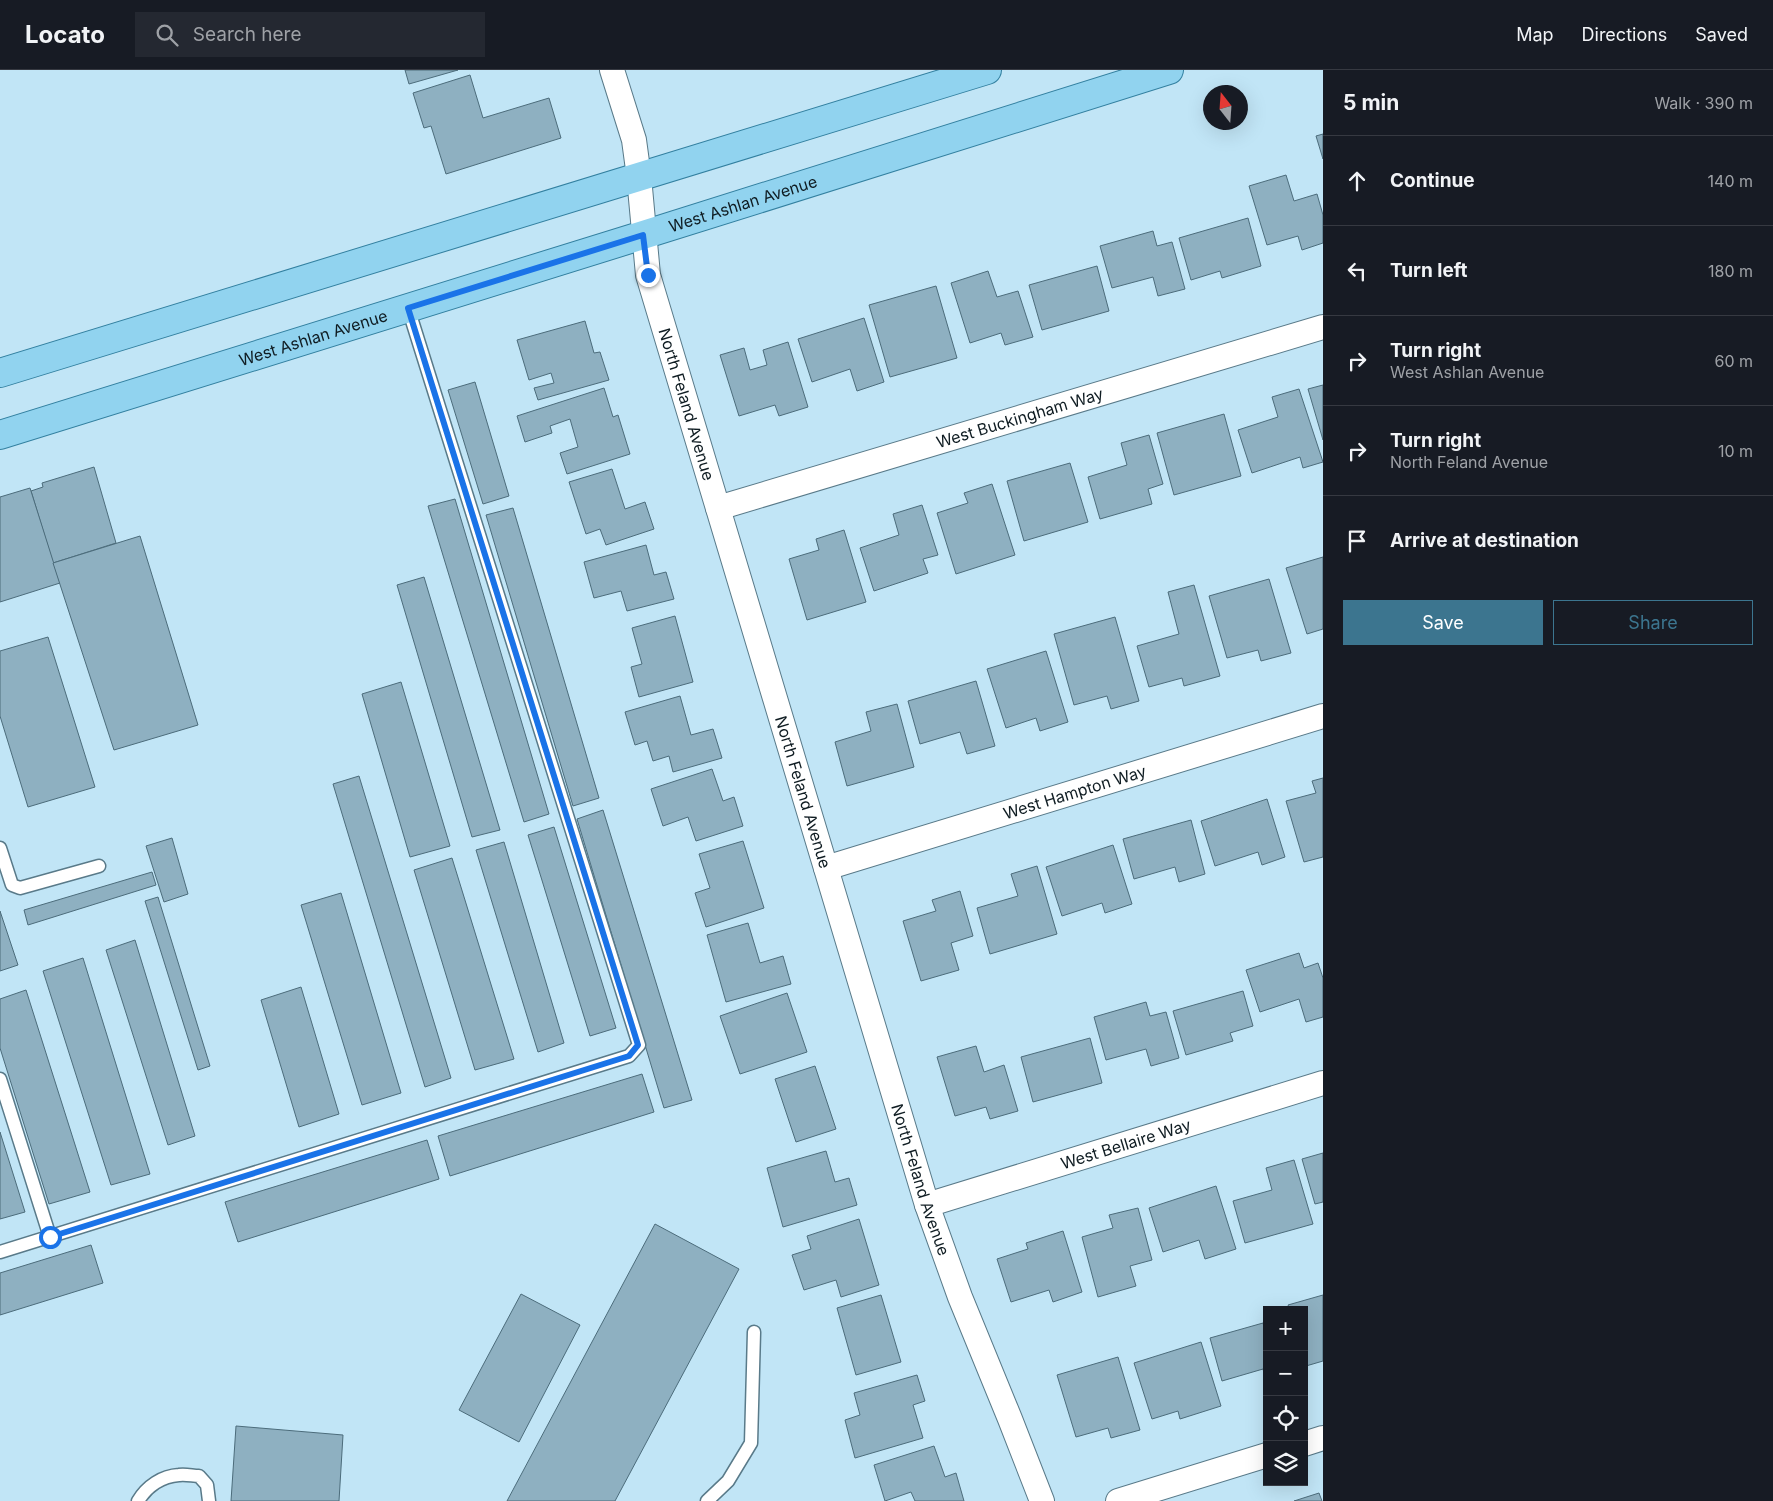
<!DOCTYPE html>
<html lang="en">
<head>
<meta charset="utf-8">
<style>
	:root { --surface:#171b24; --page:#242831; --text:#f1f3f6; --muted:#9ea1a6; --line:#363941; --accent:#3c758f }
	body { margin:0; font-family:Inter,sans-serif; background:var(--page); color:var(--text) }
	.controls { position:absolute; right:15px; bottom:15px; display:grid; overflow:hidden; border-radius:0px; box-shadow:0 5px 20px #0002 }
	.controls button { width:45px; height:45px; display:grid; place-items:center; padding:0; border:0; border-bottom:1px solid var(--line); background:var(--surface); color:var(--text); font:25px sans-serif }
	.compass { position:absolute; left:1203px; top:15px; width:45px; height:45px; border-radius:50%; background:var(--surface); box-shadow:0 5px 20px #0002; rotate:343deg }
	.stop { position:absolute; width:15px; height:15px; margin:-11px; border:4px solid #1a73e8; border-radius:50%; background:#fff }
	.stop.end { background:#1a73e8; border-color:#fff; box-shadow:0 1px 5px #0008 }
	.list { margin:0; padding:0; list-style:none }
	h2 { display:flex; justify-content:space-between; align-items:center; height:65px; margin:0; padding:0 20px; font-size:21px }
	h2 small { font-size:16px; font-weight:400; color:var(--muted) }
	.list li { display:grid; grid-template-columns:32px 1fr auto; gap:15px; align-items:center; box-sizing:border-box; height:90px; padding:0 20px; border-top:1px solid var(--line) }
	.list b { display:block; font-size:19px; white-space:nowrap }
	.list p { margin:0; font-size:16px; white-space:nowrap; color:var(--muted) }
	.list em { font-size:16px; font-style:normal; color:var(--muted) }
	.actions { display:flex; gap:10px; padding:15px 20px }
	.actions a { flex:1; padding:11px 0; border:1px solid var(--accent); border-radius:0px; text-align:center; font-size:18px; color:var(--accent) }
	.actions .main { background:var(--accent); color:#fff }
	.icon { flex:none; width:28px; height:28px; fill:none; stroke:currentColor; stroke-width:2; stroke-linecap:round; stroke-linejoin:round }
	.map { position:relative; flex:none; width:1323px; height:1431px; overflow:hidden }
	header { display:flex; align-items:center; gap:30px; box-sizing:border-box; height:70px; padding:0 25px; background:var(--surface); border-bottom:1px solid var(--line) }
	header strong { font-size:24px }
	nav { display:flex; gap:28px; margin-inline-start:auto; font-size:18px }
	.search { width:350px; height:45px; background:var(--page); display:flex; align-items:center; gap:12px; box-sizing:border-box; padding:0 18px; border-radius:0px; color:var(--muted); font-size:19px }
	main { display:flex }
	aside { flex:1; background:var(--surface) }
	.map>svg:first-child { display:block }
</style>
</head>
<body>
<header>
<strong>Locato</strong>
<div class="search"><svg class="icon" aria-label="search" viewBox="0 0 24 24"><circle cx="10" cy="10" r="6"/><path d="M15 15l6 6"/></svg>Search here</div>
<nav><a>Map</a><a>Directions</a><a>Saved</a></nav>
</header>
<main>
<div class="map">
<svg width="1323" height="1431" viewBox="0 0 1323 1431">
	<rect width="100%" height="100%" fill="#c1e5f6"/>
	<g fill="#8eb0c1" stroke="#4c6c7b">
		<polygon points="405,0 458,0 409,14"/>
		<polygon points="470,5 483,48 549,28 561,68 446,104 431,56 424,58 413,23"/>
		<polygon points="1323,64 1323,89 1316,66"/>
		<polygon points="1286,105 1294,131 1317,124 1323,145 1323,173 1302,180 1298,166 1267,175 1249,116"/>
		<polygon points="1248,148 1261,196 1222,208 1220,201 1191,210 1179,168"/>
		<polygon points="1153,161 1157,176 1172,172 1185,219 1158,226 1153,207 1112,218 1100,176"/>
		<polygon points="1097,196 1109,241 1042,260 1029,215"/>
		<polygon points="988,201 997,227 1018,221 1033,267 1005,275 1001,263 970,273 951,213"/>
		<polygon points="936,216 957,288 890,307 869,235"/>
		<polygon points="864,248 884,312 857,321 850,299 812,312 798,269"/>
		<polygon points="585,251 594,283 600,282 609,310 538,330 534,318 554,313 551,303 529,310 517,270"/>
		<polygon points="788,272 808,337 779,346 775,335 739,346 720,285 744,278 750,300 767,295 763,280"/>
		<polygon points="475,312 509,426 483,434 448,320"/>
		<polygon points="1323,315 1323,370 1308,319"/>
		<polygon points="604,318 613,347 618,345 630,384 567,404 560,383 578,377 570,349 550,356 552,363 525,372 517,346"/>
		<polygon points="1299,319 1323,392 1303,398 1300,387 1252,403 1238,360 1278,347 1272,327"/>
		<polygon points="1224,344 1241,406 1174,425 1157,363"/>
		<polygon points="1149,365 1163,414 1148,419 1152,434 1100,449 1088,407 1127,395 1121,373"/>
		<polygon points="1070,393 1088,452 1024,471 1007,411"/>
		<polygon points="94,397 116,473 53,493 31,421 43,417 42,413"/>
		<polygon points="612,399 625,439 645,432 654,459 606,475 600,459 586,464 569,412"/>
		<polygon points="992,414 1015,485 956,504 937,443 968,433 964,423"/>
		<polygon points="30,418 60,513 0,532 0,427"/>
		<polygon points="455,429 549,744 524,752 428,436"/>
		<polygon points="922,435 938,485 923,489 928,503 874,521 860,478 899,465 893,444"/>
		<polygon points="513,438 599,728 573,736 486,445"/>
		<polygon points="844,460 866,532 807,550 789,489 819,480 816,469"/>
		<polygon points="140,466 198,655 114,680 53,493"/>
		<polygon points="646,475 654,505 666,502 674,529 627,541 621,521 594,528 584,492"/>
		<polygon points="1323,487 1323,559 1307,564 1286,498"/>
		<polygon points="424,507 500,760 472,767 397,515"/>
		<polygon points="1269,509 1291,583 1261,591 1258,580 1227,588 1209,526"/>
		<polygon points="1194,515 1220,606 1184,616 1182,608 1149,617 1137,576 1179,564 1168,522"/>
		<polygon points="675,546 693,612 639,627 631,597 642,594 632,558"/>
		<polygon points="1115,547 1139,631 1111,639 1107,626 1074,635 1054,564"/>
		<polygon points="48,567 95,717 28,737 0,646 0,581"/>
		<polygon points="1046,581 1068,652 1040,661 1036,648 1006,658 987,599"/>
		<polygon points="976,611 995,676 967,684 960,662 920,674 908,631"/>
		<polygon points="401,612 450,776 410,787 362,624"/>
		<polygon points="680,626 691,665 713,659 722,688 673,702 669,686 653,691 647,671 635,675 625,642"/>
		<polygon points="897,634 914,697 847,716 835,672 871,661 866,642"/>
		<polygon points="712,699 723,731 734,727 743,756 696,771 688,747 663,756 651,719"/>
		<polygon points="359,706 451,1008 425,1017 333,714"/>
		<polygon points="1323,708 1323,787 1304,792 1286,731 1316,723 1312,711"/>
		<polygon points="1267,729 1285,787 1262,795 1258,782 1215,796 1201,751"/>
		<polygon points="603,740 692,1030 664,1038 577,749"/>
		<polygon points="1191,750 1205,804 1179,812 1175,797 1134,809 1123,769"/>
		<polygon points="554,757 616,958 590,966 528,765"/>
		<polygon points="172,768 188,824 164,832 146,776"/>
		<polygon points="743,771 764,838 706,857 695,823 710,818 699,784"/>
		<polygon points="504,772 564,973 538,982 476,780"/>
		<polygon points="1113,775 1132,834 1105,843 1102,833 1062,846 1046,797"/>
		<polygon points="452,788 514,989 475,1000 414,800"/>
		<polygon points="1037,796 1057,864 990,884 977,838 1018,826 1011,804"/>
		<polygon points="152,802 156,815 28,855 24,840"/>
		<polygon points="960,821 973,866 951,873 959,900 921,911 903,851 936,841 932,830"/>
		<polygon points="341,823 401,1023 362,1035 301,835"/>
		<polygon points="158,827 210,996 198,1000 145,831"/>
		<polygon points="0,841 18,895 0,901"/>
		<polygon points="748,853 760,893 783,886 791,914 726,932 707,865"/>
		<polygon points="135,870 195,1066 168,1075 106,880"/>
		<polygon points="1299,883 1304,898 1318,893 1323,908 1323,947 1306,952 1299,929 1260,942 1246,900"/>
		<polygon points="83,888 150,1104 111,1115 43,901"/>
		<polygon points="301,917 339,1044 299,1057 261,930"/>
		<polygon points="26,920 90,1122 49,1134 0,978 0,929"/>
		<polygon points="1243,921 1253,956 1230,963 1233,971 1186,985 1173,941"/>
		<polygon points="787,923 807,982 740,1004 720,946"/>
		<polygon points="1146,932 1150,946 1166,942 1179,988 1151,996 1146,979 1106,990 1094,947"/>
		<polygon points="1090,968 1102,1013 1033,1032 1021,987"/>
		<polygon points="976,976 984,1002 1004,995 1018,1041 990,1049 986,1037 955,1046 937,987"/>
		<polygon points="815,996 836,1059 796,1072 775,1009"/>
		<polygon points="642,1004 654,1042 450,1106 438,1066"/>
		<polygon points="0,1062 25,1142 0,1149"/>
		<polygon points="427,1070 439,1109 238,1172 225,1132"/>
		<polygon points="826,1081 835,1112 849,1108 857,1135 783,1157 767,1098"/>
		<polygon points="1323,1083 1323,1132 1315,1134 1302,1089"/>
		<polygon points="1294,1090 1313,1154 1245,1173 1233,1131 1272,1120 1266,1098"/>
		<polygon points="1216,1116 1236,1179 1205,1189 1199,1170 1163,1182 1149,1138"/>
		<polygon points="1138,1138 1152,1190 1130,1196 1136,1216 1098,1227 1082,1167 1113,1158 1109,1145"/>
		<polygon points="859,1149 879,1215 841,1227 836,1210 804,1220 792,1185 811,1179 807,1166"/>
		<polygon points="655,1154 739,1199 615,1431 507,1431"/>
		<polygon points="1063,1161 1082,1222 1053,1232 1049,1220 1011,1232 997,1189 1028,1179 1026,1173"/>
		<polygon points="91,1175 103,1213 0,1245 0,1203"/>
		<polygon points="521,1224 580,1255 519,1372 459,1340"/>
		<polygon points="881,1225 901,1292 856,1305 837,1238"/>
		<polygon points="1323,1225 1323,1291 1306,1296 1304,1289 1304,1240 1290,1240 1288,1235"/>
		<polygon points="1263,1253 1267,1268 1267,1314 1263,1299 1222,1311 1210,1268"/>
		<polygon points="1201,1272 1221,1336 1180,1349 1178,1341 1152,1349 1134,1293"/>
		<polygon points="1118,1287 1140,1360 1111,1368 1108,1358 1076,1367 1057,1305"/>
		<polygon points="917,1305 925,1331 913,1335 923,1368 855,1388 845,1350 860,1345 854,1323"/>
		<polygon points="236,1356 343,1365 339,1431 231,1431"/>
		<polygon points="934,1376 945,1407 956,1403 964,1431 915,1431 911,1422 885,1431 874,1395"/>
		<polygon points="1319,1423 1322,1431 1294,1431"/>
	</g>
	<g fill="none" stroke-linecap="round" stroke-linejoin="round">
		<defs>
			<g id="lane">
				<polyline points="0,778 12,815 20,818 99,796"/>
				<polyline points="0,1009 50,1167"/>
				<polyline points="0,1182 629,986 639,975 408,238"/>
				<path d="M 138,1431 C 147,1416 162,1406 179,1405 C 186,1404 193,1406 199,1406 L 207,1415 L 209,1431"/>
				<polyline points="707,1431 728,1411 751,1373 754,1262"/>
			</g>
			<g id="street">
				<path id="s1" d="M 612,0 L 634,70 L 639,107 L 648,205 L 927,1135 L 960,1227 L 1010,1349 L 1042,1431"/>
				<path id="s2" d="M 718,438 L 1323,257"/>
				<path id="s3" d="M 826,798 L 1323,646"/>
				<path id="s4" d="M 927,1135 L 1323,1013"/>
				<polyline points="1304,1374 1323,1368"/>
				<polyline points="1118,1431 1267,1385"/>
			</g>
			<g id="primary">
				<polyline points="0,303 987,0"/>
				<path id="s5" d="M 0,365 L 643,165 L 1169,0"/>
			</g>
		</defs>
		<use href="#lane" stroke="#597a89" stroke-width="15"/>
		<use href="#street" stroke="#597a89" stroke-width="26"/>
		<use href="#primary" stroke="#3380a0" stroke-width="30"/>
		<use href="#lane" stroke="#fff" stroke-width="12"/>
		<use href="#street" stroke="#fff" stroke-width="24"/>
		<use href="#primary" stroke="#91d3ef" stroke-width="28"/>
	</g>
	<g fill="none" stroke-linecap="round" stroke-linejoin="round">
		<polyline stroke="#1a73e8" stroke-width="6" points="50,1167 629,986 638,975 408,238 643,165 648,205"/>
	</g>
	<g text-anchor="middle" stroke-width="4" stroke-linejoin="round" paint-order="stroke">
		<g font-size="16" fill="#0f1c22" stroke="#d4f1ff">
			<text dy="6" stroke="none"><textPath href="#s5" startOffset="778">West Ashlan Avenue</textPath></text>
			<text dy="6" stroke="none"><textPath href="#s5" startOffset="328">West Ashlan Avenue</textPath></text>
			<text dy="6" stroke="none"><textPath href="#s1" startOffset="344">North Feland Avenue</textPath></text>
			<text dy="6" stroke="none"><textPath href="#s2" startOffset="315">West Buckingham Way</textPath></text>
			<text dy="6" stroke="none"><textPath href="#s1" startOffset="749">North Feland Avenue</textPath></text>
			<text dy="6" stroke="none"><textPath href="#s3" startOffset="260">West Hampton Way</textPath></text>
			<text dy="6" stroke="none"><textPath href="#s4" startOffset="208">West Bellaire Way</textPath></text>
			<text dy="6" stroke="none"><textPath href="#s1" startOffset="1154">North Feland Avenue</textPath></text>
		</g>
	</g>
</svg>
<div class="controls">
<button>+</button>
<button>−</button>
<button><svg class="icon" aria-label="locate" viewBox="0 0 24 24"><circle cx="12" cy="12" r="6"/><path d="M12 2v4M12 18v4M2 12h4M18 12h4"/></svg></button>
<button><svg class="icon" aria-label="layers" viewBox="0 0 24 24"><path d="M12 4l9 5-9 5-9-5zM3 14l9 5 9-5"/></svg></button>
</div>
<svg class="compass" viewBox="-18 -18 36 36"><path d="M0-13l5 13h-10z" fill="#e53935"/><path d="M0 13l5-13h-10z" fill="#9ea1a6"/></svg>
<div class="stop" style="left:50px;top:1167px"></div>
<div class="stop end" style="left:648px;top:205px"></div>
</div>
<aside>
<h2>5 min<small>Walk · 390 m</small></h2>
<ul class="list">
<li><svg class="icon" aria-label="ahead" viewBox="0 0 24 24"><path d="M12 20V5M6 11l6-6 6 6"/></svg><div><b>Continue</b></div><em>140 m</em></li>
<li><svg class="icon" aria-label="left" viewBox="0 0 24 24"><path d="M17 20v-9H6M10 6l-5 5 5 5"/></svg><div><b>Turn left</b></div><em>180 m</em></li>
<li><svg class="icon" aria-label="right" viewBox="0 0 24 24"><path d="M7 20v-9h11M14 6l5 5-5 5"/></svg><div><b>Turn right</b><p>West Ashlan Avenue</p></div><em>60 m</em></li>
<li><svg class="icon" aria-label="right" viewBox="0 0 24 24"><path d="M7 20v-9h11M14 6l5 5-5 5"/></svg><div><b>Turn right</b><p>North Feland Avenue</p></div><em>10 m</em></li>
<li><svg class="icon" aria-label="arrive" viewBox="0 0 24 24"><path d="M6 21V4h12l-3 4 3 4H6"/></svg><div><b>Arrive at destination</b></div></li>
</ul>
<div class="actions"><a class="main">Save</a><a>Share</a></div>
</aside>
</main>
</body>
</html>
